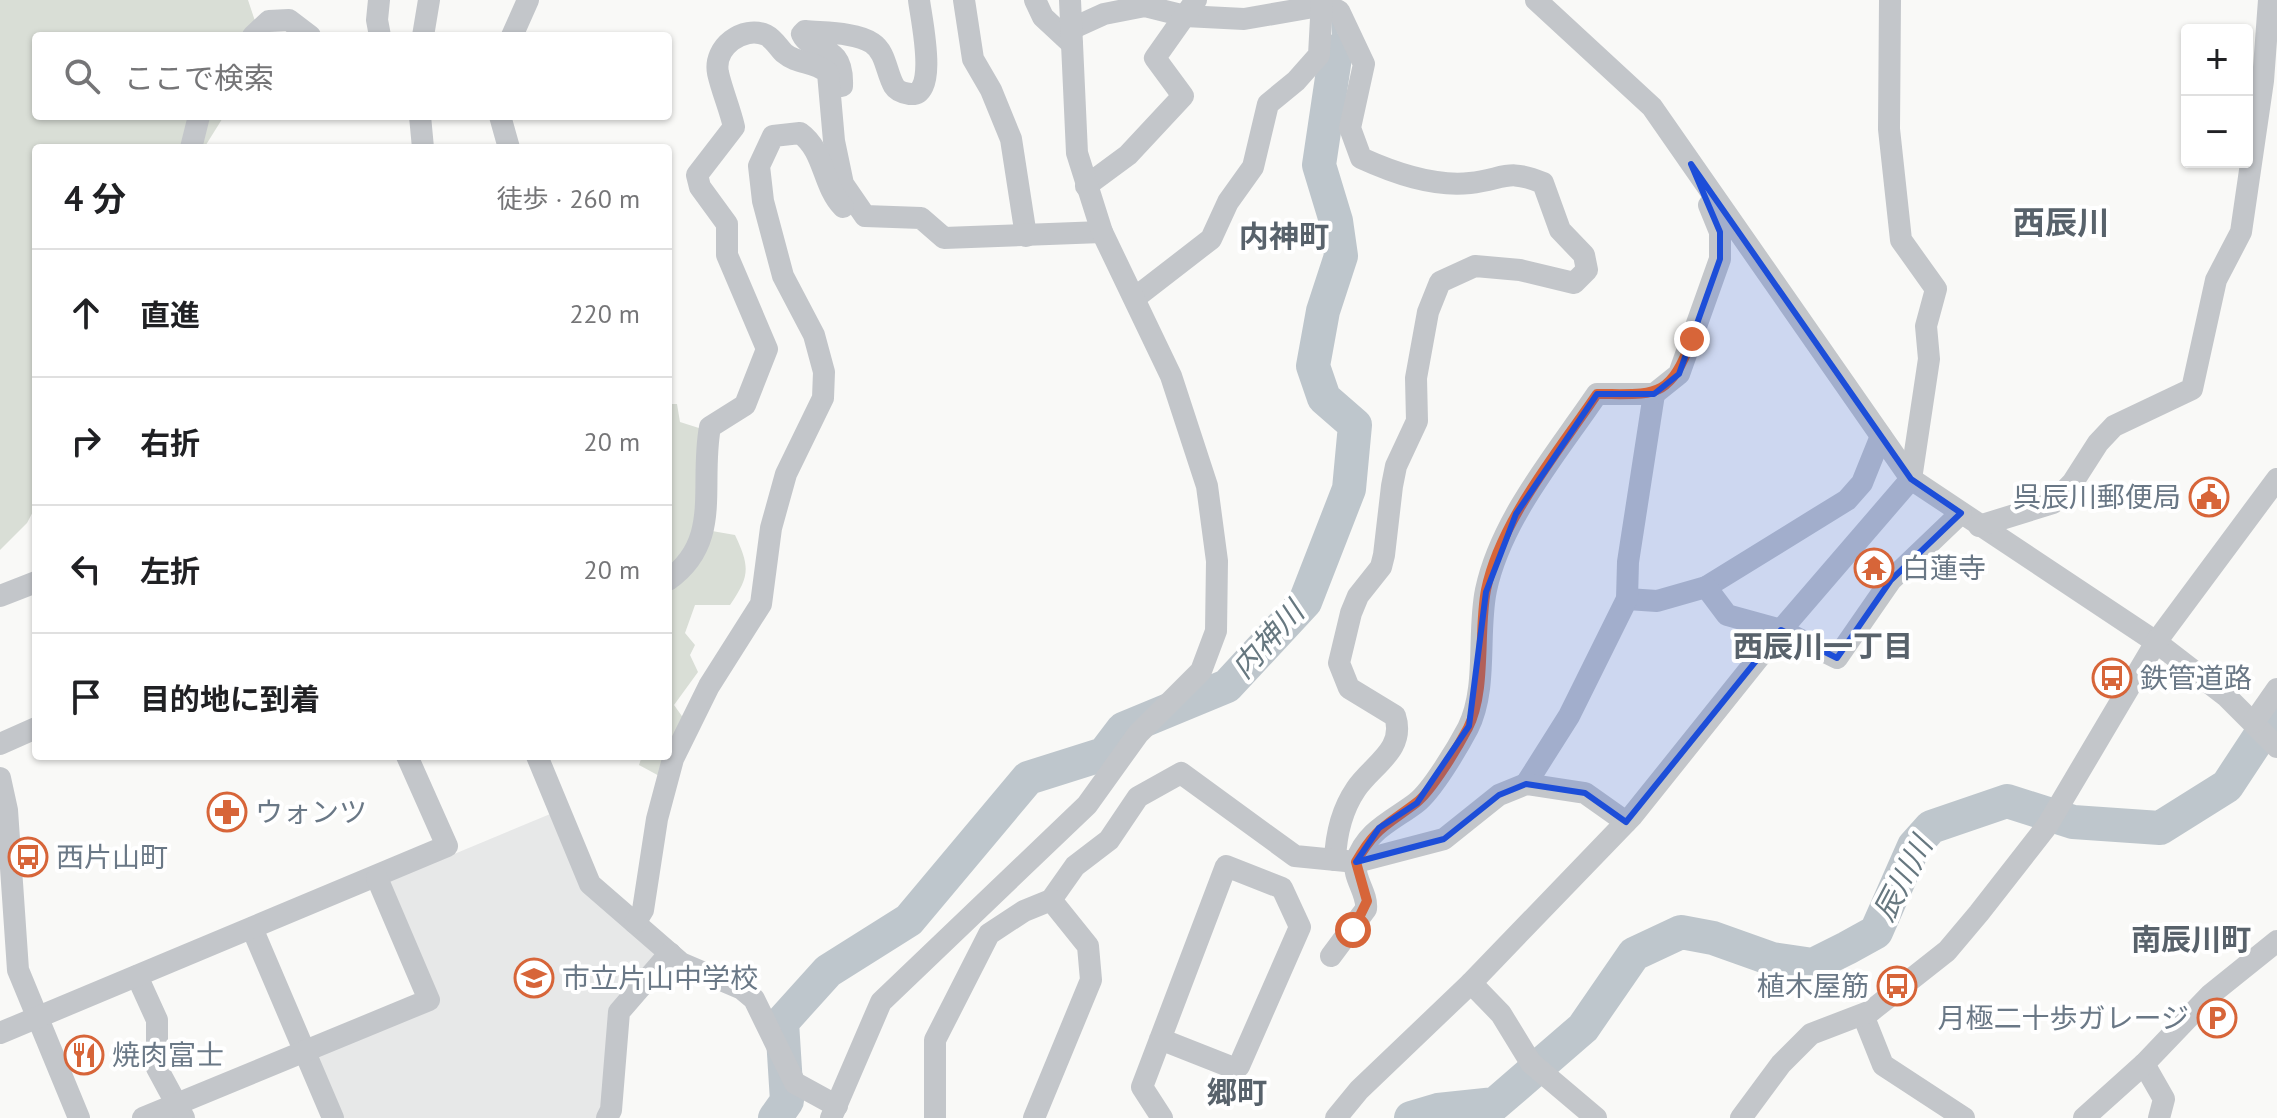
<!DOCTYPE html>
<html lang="ja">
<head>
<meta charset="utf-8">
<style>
	:root { --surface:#fff; --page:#f2f2f2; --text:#202124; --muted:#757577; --line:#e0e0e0 }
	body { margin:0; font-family:"PT Sans","Noto Sans JP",sans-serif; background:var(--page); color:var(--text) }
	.controls { position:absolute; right:24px; top:24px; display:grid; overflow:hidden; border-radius:8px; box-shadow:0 2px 6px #0004 }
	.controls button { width:72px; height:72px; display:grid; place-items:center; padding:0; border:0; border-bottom:2px solid var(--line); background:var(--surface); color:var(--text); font:40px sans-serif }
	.stop { position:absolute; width:24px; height:24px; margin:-18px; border:6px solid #d76539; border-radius:50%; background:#fff }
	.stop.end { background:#d76539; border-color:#fff; box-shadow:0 2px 8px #0008 }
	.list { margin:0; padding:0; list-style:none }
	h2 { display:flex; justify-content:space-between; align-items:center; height:104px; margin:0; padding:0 32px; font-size:34px }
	h2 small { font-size:26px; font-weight:400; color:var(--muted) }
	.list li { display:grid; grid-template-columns:52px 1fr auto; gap:24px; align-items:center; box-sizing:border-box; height:128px; padding:0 32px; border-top:2px solid var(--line) }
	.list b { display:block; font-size:30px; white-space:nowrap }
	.list em { font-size:26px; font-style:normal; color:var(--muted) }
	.icon { flex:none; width:44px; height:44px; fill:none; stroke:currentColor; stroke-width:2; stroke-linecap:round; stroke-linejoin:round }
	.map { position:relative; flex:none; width:2277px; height:1118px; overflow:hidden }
	.search { position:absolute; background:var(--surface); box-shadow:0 2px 6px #0004; left:32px; top:32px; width:640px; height:88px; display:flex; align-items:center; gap:20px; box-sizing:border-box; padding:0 28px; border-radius:8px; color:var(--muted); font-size:30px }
	.panel { position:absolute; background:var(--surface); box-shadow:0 2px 6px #0004; left:32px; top:144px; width:640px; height:616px; border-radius:8px }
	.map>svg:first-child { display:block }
</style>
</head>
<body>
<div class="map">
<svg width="2277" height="1118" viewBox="0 0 2277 1118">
	<rect width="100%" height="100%" fill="#f9f9f7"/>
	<polygon fill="#e7e8e8" points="555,812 591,894 661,952 610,1012 600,1118 343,1118 317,1057 320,1052 439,1004 387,882"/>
	<g fill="#d9ded6">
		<polygon points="0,0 248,0 260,36 36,36 36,116 224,116 204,148 36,148 36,506 27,523 0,550"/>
		<path d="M 668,404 L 677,404 L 680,422 L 702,429 L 712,531 L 735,535 C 750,567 750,576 730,605 L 695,605 L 685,633 L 695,645 L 690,655 L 698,672 L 674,705 L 684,719 L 663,778 L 639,765 L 642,756 L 668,756 Z"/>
	</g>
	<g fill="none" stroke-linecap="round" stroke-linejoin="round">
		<polyline stroke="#bec6cc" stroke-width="6" points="1334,20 1336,51"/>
		<g stroke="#bec6cc" stroke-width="34">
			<polyline points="775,1118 787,1101 782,1022 828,971 909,920 1028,778 1104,754 1123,729 1227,686 1305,602 1349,489 1355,425 1324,398 1313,366 1323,311 1341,256 1336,221 1319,165 1336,51"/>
			<polyline points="1411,1118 1438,1110 1495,1104 1583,1028 1634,954 1681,932 1713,938 1772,959 1813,965 1847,948 1876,932 1914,846 1931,827 2007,801 2073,822 2160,828 2227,786 2277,710"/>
		</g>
		<g stroke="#c3c6ca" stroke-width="22">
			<polyline points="379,0 377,20 380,36"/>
			<polyline points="964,0 973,59 991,90 1011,139 1026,236"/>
			<polyline points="1035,0 1043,17 1072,44"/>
			<polyline points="1536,0 1652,107 1911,479 2156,642 2226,696 2277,747"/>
			<path d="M 1071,29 L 1104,14 L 1145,6 L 1185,16 L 1244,19 L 1325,5 L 1339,11 L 1364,64 L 1350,128 L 1361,158 C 1394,173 1433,187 1470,183 C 1505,179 1507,168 1543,183 L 1560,230 L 1584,255 L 1587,270 L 1574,283 L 1520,270 L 1475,266 L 1440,282 L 1428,312 L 1416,378 L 1417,421 L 1396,466 L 1392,486 L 1384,555 L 1381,567 L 1358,596 L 1351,613 L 1339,663 L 1349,688 L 1395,716 C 1406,750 1372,765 1356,789 C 1341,811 1336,834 1335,860"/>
			<polyline points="253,36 269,21 289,20 310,36"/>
			<polyline points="423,36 429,0"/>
			<polyline points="512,36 528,0"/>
			<path d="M 842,86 C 844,40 812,55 802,34 L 805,31 C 823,33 856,32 872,43 C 886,52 886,72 894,86 C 897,91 903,93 910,94 C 939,97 921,18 919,0"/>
			<polyline points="420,116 423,148"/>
			<polyline points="500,116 509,148"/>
			<polyline points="191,148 199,116"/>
			<polyline points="1086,186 1128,155 1183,96 1155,58 1196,0"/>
			<polyline points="1136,297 1211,239 1228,202 1253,167 1268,104 1296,81 1319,55 1322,0"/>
			<polyline points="1979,526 2053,503 2073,482 2098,443 2114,426 2192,389 2216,280 2241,232 2263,81 2269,0"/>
			<path d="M 668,580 C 723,541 699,486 710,427 L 745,405 L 767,349 L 727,255 L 727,224 L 700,187 L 697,175 L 734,127 C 730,109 722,91 718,73 C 713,47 743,25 766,35 C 774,39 778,47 784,53 C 798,65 814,60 828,73 L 834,141 L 843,184 L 865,216 L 921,218 L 944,238 L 1102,232"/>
			<polyline points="1706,587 1847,500 1862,483 1881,436"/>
			<polyline points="0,596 36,582"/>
			<polyline points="1627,599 1657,601 1706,587 1727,615 1781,630 1837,658 1891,580 1961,513"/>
			<polyline points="2254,722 2277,689"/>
			<polyline points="0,744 36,728"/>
			<polyline points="537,756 590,884 681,963 742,989 754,999 795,1083 837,1106"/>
			<polyline points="0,778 7,810 18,970 79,1118"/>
			<polyline points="1526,784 1569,716 1627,599 1628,562 1654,394"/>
			<path d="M 635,923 L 643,910 L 657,819 L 673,759 L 709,686 L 761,604 L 771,528 L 786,474 L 823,398 L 824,372 L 814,335 L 783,276 L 763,201 L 759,166 L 773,136 L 800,133 C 825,151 822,185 843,207"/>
			<polyline points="252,928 333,1118"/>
			<path d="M 1331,956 L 1366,909 C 1368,893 1352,877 1356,862 C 1365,831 1394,820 1416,803 C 1432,791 1458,747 1468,728 C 1488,688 1477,633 1486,590 C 1501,519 1557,453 1597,394 L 1654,394 L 1679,374 L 1720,259 L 1720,232 L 1709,205"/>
			<polyline points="137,976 157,1020 157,1068 184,1118"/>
			<polyline points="1471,983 1501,1014 1531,1063 1596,1118"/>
			<polyline points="1863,1015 1883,1065 1964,1118"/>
			<polyline points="0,1033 447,846 407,756"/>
			<polyline points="1160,1039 1231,1067 1239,1066 1300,927 1282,888 1226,866 1142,1087 1162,1118"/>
			<polyline points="2144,1064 2164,1099 2159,1118"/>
			<polyline points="143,1118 429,1000 377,878"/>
			<polyline points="607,1118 611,1110 619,1012 670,953"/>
			<polyline points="831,1118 881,1002 1087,805 1138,734 1201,671 1216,631 1217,561 1207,486 1171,376 1102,232 1077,153 1070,0"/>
			<polyline points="935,1118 935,1040 989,934 1024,911 1051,900 1075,866 1109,840 1138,797 1181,773 1295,856 1356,862 1444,839 1499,795 1526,784 1585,793 1626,822"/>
			<polyline points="1034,1118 1091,980 1088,946 1051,900"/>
			<polyline points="1336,1118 1359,1090 1471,983 1632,816 1781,630 1911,479 1929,359 1926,326 1936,289 1901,240 1889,129 1890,0"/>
			<polyline points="1741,1118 1781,1064 1811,1034 1871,1011 1947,951 1979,913 2047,826 2156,642 2277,479"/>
			<polyline points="2084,1118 2144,1064 2210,995 2277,941"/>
		</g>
	</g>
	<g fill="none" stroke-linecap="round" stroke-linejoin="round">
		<path stroke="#d76539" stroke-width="10" d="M 1353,930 L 1367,901 L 1356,862 C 1376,827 1386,826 1416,803 C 1432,791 1458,747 1468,728 C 1487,690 1478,631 1486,590 C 1500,521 1558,452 1597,394 C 1656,394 1669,400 1692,339"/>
	</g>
	<path fill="#1d4ed8" fill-opacity="0.2" stroke="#1d4ed8" stroke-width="6" stroke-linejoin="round" d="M 1691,164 L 1911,479 L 1961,513 L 1891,580 L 1837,658 L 1781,630 L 1626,822 L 1585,793 L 1526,784 L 1499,795 L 1444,839 L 1356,862 L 1379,828 L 1417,803 L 1469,726 L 1486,592 L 1516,514 L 1597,394 L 1654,394 L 1679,374 L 1720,259 L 1720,232 Z"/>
	<defs>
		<symbol id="civic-ring" viewBox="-11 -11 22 22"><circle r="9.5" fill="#fff" stroke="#d76539" stroke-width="1.5"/><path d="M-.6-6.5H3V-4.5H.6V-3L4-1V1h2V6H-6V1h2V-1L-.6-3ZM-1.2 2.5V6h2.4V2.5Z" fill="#d76539"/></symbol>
		<symbol id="temple-ring" viewBox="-11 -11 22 22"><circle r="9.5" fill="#fff" stroke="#d76539" stroke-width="1.5"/><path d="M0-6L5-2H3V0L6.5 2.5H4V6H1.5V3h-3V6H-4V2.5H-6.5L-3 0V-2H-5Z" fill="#d76539"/></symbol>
		<symbol id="bus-ring" viewBox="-11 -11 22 22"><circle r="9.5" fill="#fff" stroke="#d76539" stroke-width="1.5"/><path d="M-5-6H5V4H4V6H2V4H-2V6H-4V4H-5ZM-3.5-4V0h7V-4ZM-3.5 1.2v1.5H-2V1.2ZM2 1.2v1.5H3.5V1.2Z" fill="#d76539"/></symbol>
		<symbol id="pharmacy-ring" viewBox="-11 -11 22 22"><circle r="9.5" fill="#fff" stroke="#d76539" stroke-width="1.5"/><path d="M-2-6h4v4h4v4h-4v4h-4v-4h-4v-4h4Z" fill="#d76539"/></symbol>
		<symbol id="school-ring" viewBox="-11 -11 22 22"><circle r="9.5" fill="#fff" stroke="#d76539" stroke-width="1.5"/><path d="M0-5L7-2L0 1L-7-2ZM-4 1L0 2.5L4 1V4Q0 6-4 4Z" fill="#d76539"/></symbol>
		<symbol id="parking-ring" viewBox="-11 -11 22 22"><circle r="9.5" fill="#fff" stroke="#d76539" stroke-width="1.5"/><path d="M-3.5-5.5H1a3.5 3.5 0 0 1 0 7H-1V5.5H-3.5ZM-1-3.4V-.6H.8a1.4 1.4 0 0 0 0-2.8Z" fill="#d76539"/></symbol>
		<symbol id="restaurant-ring" viewBox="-11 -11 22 22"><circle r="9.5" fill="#fff" stroke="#d76539" stroke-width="1.5"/><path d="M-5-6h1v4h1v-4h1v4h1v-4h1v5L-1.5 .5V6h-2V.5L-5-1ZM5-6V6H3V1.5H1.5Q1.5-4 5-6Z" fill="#d76539"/></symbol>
	</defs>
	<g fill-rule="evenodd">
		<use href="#civic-ring" x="2187" y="475" width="44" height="44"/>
		<use href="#temple-ring" x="1852" y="546" width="44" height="44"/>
		<use href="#bus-ring" x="2090" y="656" width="44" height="44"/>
		<use href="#pharmacy-ring" x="205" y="790" width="44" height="44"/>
		<use href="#bus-ring" x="6" y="835" width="44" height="44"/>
		<use href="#school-ring" x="512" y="956" width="44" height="44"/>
		<use href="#bus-ring" x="1875" y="964" width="44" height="44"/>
		<use href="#parking-ring" x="2195" y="996" width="44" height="44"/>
		<use href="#restaurant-ring" x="62" y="1033" width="44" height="44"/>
	</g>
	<g text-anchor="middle" stroke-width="8" stroke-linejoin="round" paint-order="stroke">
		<g font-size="28" fill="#6a7886" stroke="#fff" text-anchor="start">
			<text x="2181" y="507" text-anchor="end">呉辰川郵便局</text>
			<text x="1902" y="578">白蓮寺</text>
			<text x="2140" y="688">鉄管道路</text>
			<text x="255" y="822">ウォンツ</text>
			<text x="56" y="867">西片山町</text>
			<text x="562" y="988">市立片山中学校</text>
			<text x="1869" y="996" text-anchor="end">植木屋筋</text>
			<text x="2189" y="1028" text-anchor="end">月極二十歩ガレージ</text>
			<text x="112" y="1065">焼肉富士</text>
		</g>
		<g font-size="30" font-weight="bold" fill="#58626b" stroke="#fff">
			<text x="1284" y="247">内神町</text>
			<text x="1823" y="657">西辰川一丁目</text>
			<text x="2191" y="950">南辰川町</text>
			<text x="1237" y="1103">郷町</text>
		</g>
		<g font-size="30" font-style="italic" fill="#677880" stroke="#fff">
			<text transform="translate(1268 640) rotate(-48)" y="10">内神川</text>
			<text transform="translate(1903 879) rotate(-62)" y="10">辰川川</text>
		</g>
		<g font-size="32" font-weight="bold" fill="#58626b" stroke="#fff">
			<text x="2061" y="234">西辰川</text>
		</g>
	</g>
</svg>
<div class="controls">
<button>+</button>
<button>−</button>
</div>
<div class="stop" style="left:1353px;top:930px"></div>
<div class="stop end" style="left:1692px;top:339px"></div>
<div class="search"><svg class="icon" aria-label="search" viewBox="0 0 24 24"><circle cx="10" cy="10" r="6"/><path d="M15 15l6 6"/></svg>ここで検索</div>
<section class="panel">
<h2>4 分<small>徒歩 · 260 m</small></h2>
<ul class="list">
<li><svg class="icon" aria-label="ahead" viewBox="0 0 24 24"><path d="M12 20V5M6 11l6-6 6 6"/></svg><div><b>直進</b></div><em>220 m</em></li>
<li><svg class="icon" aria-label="right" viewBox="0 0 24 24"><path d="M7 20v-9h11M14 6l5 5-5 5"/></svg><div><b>右折</b></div><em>20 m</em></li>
<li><svg class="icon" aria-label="left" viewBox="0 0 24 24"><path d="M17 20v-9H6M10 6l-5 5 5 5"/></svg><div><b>左折</b></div><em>20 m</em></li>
<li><svg class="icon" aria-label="arrive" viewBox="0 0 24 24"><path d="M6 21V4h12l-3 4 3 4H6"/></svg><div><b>目的地に到着</b></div></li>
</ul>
</section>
</div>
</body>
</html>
